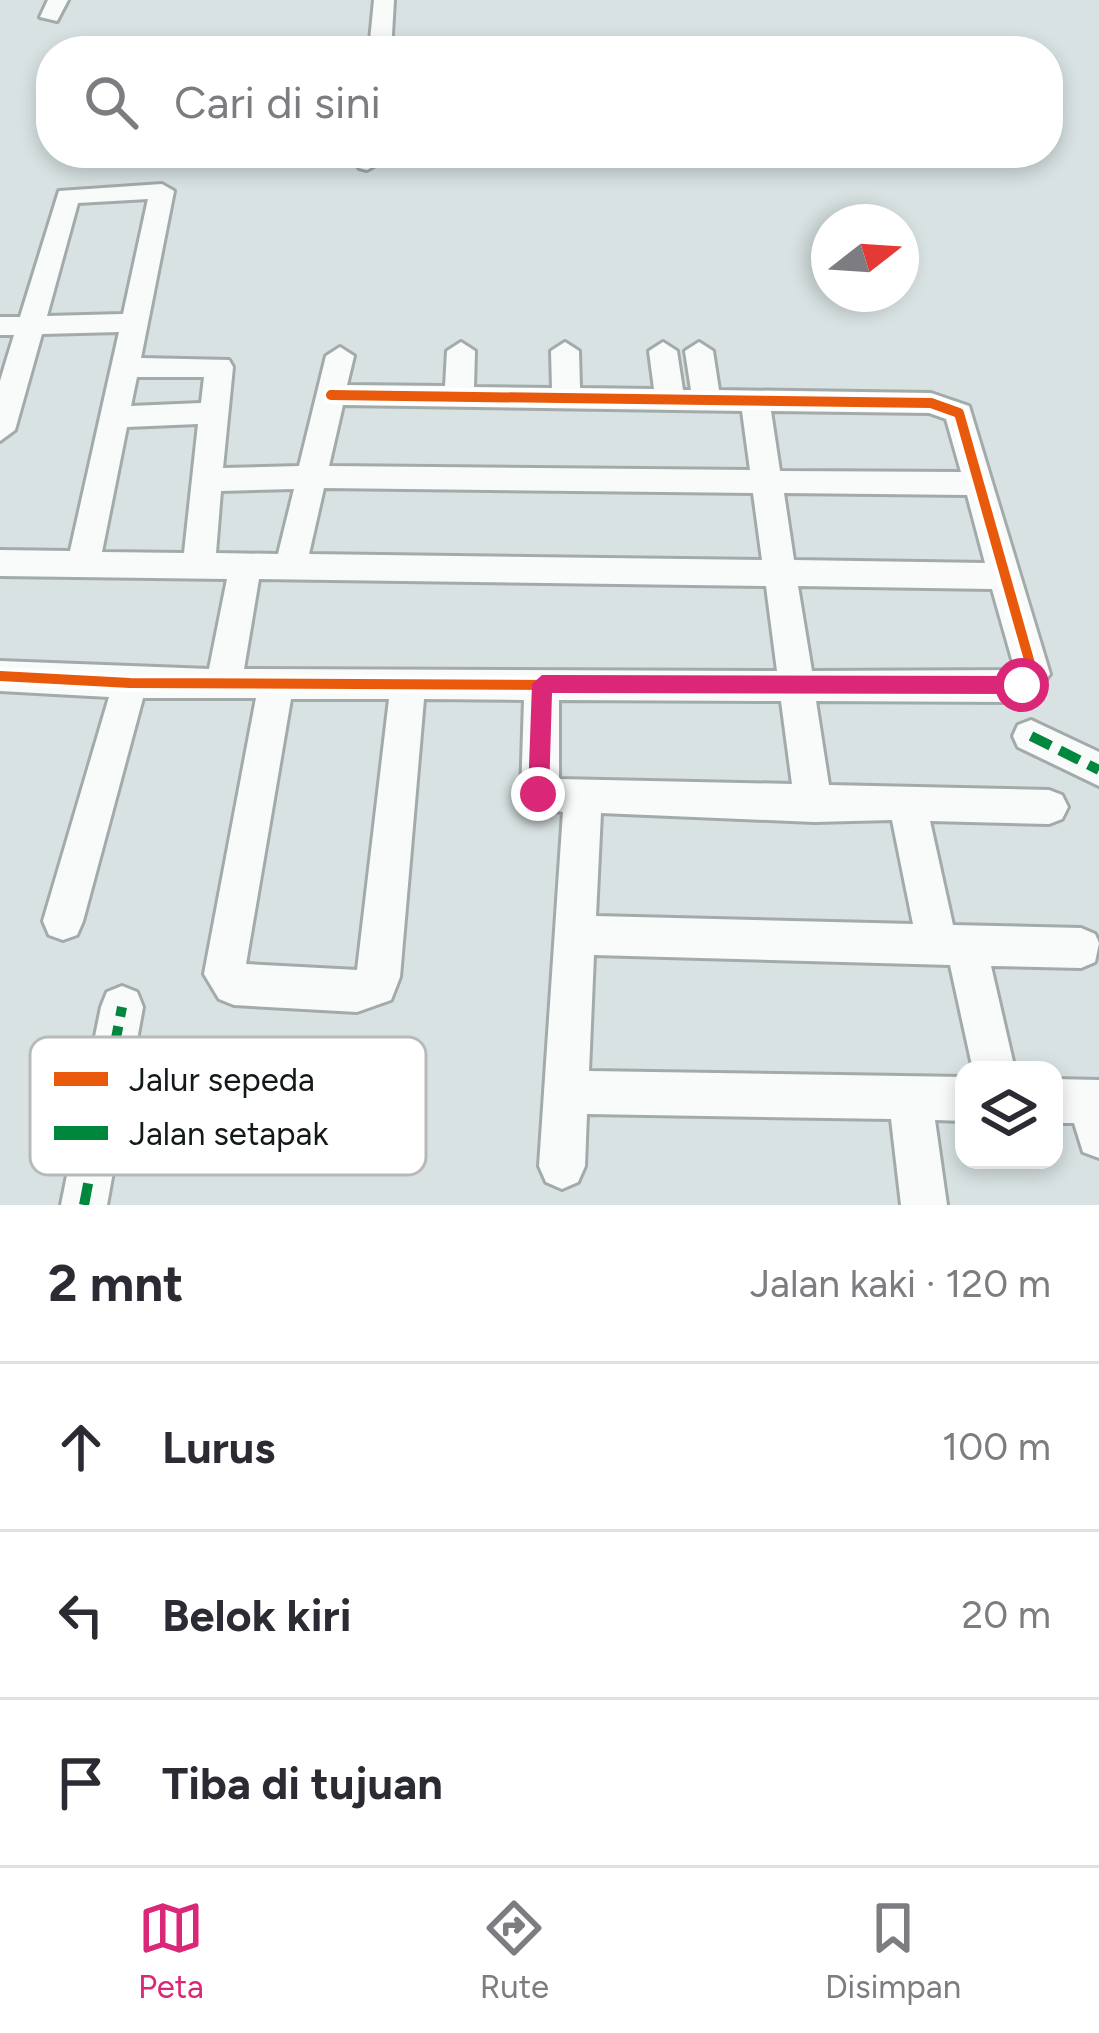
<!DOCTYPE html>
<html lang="id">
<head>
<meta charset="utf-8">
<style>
	:root { --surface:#fff; --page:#f2f2f3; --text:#2b2b33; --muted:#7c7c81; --line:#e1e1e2; --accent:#db2777 }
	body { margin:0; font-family:Figtree,sans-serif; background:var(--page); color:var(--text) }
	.controls { position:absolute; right:36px; bottom:36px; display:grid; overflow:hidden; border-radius:24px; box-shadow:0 6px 18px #0003 }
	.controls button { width:108px; height:108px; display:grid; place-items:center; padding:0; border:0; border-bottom:3px solid var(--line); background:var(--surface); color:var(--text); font:60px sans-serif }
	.compass { position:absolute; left:811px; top:204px; width:108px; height:108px; border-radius:50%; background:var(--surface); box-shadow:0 6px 18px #0003; rotate:73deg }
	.stop { position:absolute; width:36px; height:36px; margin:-27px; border:9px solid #db2777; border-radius:50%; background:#fff }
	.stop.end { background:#db2777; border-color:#fff; box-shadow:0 3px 12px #0008 }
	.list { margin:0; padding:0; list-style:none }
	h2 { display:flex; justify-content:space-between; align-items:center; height:156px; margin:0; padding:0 48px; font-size:51px }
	h2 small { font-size:39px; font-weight:400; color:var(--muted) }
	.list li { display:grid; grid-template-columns:78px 1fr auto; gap:36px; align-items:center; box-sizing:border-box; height:168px; padding:0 48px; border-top:3px solid var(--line) }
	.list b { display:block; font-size:45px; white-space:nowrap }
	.list em { font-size:39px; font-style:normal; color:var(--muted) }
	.icon { flex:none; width:66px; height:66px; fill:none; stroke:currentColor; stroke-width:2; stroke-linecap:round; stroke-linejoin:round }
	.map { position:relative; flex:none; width:1099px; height:1205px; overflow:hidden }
	.search { position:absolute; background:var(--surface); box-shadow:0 6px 18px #0003; left:36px; right:36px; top:36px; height:132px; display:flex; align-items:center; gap:30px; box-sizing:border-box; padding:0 42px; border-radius:48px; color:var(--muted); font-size:45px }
	.sheet { height:660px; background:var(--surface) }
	nav { display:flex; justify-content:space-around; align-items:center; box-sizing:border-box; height:168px; border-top:3px solid var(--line); background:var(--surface); font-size:33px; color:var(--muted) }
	nav a { display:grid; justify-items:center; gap:6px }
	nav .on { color:var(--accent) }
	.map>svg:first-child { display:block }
</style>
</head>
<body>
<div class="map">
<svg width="1099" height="1205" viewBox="0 0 1099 1205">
	<rect width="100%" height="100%" fill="#d8e2e2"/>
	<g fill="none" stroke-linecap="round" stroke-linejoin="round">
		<defs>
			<g id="minor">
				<polygon points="48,0 68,0 57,21 40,17"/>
				<polygon points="374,0 394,0 391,51 369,51"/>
				<polygon points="356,153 380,153 379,163 367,170 359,168"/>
				<path d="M 162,184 L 174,191 L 141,358 L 229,360 L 233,367 L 223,468 L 299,466 L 326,356 L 340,347 L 354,356 L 347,385 L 445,386 L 447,351 L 461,342 L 475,351 L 474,387 L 552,388 L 551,351 L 565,342 L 579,351 L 580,388 L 654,389 L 649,351 L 663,342 L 677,351 L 683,390 L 691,390 L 685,351 L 699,342 L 713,351 L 719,390 L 931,393 L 969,406 L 1050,674 L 1034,695 L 1012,702 L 816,701 L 829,785 L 1049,790 L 1062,795 L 1068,807 L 1062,819 L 1049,824 L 930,821 L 953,925 L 1081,928 L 1095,934 L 1099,943 L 1095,962 L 1081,968 L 991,966 L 1015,1070 L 973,1070 L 950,965 L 594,955 L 589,1071 L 964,1077 L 964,1121 L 935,1120 L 947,1205 L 901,1205 L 891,1119 L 587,1114 L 585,1166 L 578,1182 L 562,1189 L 546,1182 L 539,1166 L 563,812 L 527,807 L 521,795 L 524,700 L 424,699 L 400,977 L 391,1000 L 357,1012 L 234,1005 L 219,999 L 204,974 L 256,698 L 143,698 L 83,921 L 77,935 L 63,940 L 49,935 L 43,921 L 109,697 L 0,691 L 0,661 L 209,669 L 227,579 L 0,576 L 0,550 L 70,551 L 119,332 L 42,334 L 15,430 L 0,441 L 0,381 L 14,335 L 0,335 L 0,317 L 20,317 L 59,191 ZM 148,199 L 123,314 L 47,316 L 78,203 ZM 137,377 L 204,377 L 201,403 L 131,406 ZM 343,405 L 742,411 L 750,470 L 329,466 ZM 771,411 L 929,413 L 946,419 L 961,472 L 780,471 ZM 198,424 L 184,553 L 102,552 L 127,427 ZM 324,488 L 753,493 L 762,560 L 309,554 ZM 294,489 L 278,554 L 216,553 L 221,491 ZM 784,493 L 967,495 L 985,563 L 794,560 ZM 259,579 L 766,586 L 777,671 L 244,669 ZM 798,586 L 992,589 L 1015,670 L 812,671 ZM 291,699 L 389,699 L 357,970 L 246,964 ZM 559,700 L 781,701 L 792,784 L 559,779 ZM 601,813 L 814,822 L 892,820 L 913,924 L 596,916 Z"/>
				<polygon points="1031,720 1099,752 1099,786 1018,747 1013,736 1018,725"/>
				<polygon points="122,986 137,992 143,1007 107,1205 61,1205 101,1007 107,992"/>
				<polygon points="1054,1079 1099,1080 1099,1158 1083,1152 1074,1123 1054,1123"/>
			</g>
		</defs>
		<use href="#minor" stroke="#a3aaaa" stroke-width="6"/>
		<use href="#minor" fill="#f9fbfb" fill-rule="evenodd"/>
		<g stroke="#00873e" stroke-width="10" stroke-dasharray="22 10" stroke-linecap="butt">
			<polyline points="1031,736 1099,770"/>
			<polyline points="84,1205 122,1007"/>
		</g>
		<defs>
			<polyline id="cycleway" points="0,676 130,683 1012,687 1033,674 959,413 931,403 331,395"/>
		</defs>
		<use href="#cycleway" stroke="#fff" stroke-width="18"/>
		<use href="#cycleway" stroke="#e8590c" stroke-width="10"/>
	</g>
	<polygon fill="#db2777" points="542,675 1022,676 1032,685 1022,694 552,693 549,794 538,804 528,794 532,684"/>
	<rect x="30" y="1037" width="396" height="138" rx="18" fill="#fff" stroke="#b8baba" stroke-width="3"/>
	<rect x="54" y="1072" width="54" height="14" fill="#e8590c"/>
	<rect x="54" y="1126" width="54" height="14" fill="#00873e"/>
	<g font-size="33" fill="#13191a">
		<text x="129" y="1091">Jalur sepeda</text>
		<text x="129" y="1145">Jalan setapak</text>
	</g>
</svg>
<div class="controls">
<button><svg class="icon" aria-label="layers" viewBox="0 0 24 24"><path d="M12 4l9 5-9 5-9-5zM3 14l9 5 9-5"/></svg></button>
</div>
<svg class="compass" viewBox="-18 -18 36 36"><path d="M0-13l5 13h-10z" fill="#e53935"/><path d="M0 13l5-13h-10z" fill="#7c7c81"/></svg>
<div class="stop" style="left:1022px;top:685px"></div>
<div class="stop end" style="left:538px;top:794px"></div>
<div class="search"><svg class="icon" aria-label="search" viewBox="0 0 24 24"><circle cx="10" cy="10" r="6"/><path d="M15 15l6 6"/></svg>Cari di sini</div>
</div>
<section class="sheet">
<h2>2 mnt<small>Jalan kaki · 120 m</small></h2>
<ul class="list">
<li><svg class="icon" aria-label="ahead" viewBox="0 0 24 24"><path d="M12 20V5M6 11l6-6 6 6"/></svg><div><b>Lurus</b></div><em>100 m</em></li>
<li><svg class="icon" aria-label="left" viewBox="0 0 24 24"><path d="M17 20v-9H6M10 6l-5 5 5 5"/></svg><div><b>Belok kiri</b></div><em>20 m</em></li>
<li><svg class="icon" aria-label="arrive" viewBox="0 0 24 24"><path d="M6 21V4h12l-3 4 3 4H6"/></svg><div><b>Tiba di tujuan</b></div></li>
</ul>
</section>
<nav>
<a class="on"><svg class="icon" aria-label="map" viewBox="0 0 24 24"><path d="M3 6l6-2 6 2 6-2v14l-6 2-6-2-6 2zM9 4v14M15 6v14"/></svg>Peta</a>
<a><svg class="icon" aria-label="directions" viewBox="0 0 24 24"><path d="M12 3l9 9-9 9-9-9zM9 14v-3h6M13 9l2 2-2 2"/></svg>Rute</a>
<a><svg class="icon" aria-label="saved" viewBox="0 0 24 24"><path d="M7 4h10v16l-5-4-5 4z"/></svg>Disimpan</a>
</nav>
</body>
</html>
